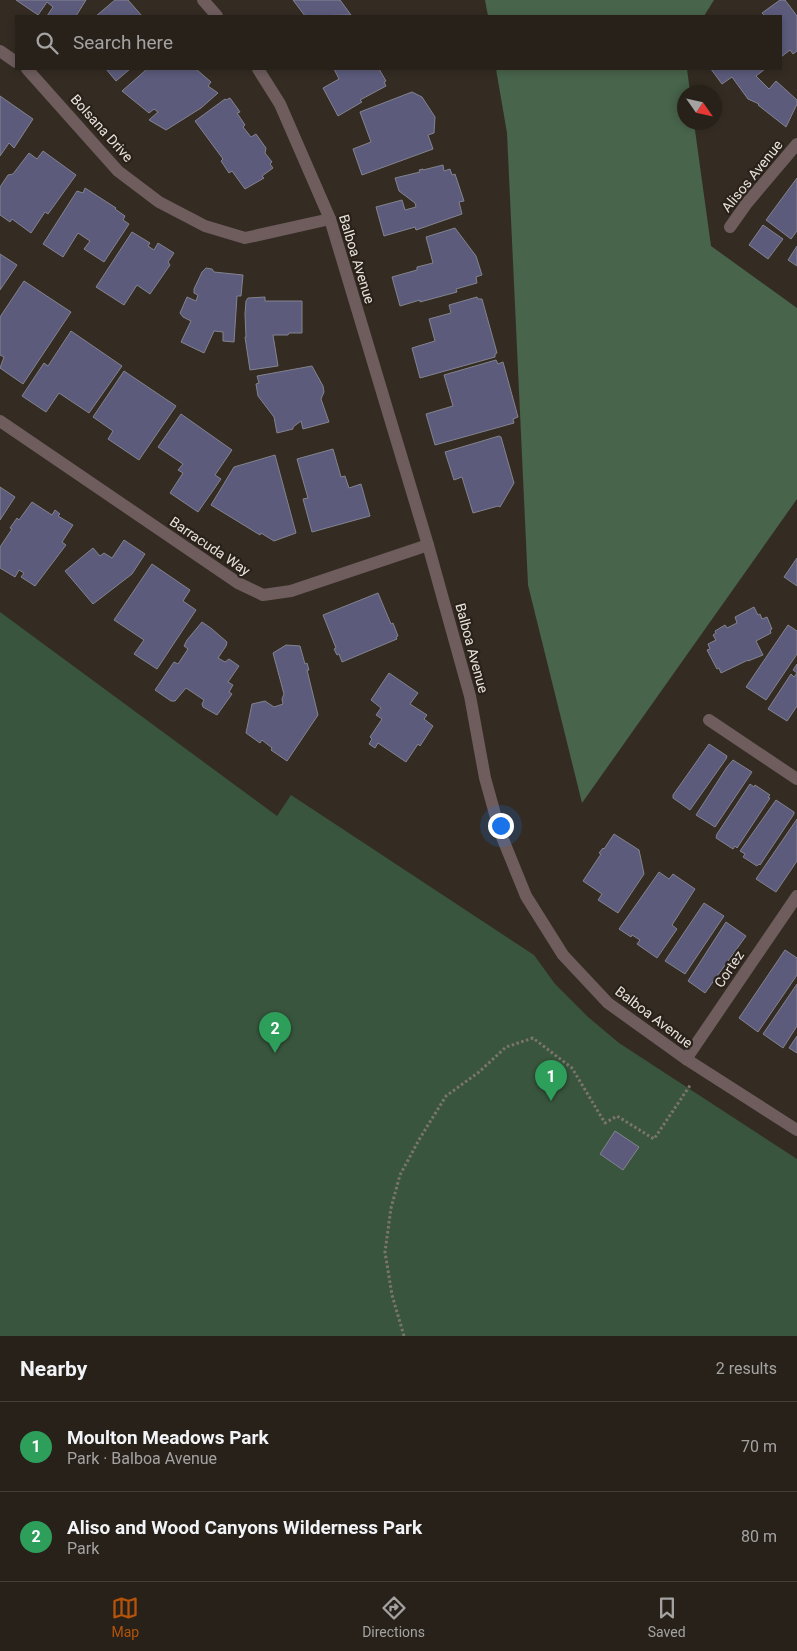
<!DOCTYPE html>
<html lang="en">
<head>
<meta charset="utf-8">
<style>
	:root { --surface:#27211a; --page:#2f2923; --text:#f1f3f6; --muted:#a4a3a2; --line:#433e39; --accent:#b45309 }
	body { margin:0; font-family:Roboto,sans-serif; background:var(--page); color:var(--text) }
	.compass { position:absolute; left:677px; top:85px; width:45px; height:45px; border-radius:50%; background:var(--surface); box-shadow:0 2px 8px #0003; rotate:124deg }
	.you { position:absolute; left:500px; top:825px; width:18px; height:18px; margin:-12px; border:4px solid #fff; border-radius:50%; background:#1a73e8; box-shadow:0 0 0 8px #1a73e833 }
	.badge { display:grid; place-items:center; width:32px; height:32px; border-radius:50%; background:var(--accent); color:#fff; font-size:16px; font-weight:700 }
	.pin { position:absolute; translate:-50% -41px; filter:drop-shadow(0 1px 2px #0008) }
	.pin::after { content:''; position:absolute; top:26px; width:18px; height:15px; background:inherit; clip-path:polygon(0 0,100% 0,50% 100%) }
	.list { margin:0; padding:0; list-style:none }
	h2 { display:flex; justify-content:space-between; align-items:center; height:65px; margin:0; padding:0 20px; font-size:21px }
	h2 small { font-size:16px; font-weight:400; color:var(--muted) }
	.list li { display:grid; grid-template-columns:32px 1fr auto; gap:15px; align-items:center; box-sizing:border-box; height:90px; padding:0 20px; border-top:1px solid var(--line) }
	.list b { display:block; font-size:19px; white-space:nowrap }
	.list p { margin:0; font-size:16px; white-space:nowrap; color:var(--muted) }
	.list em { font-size:16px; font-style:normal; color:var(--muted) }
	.icon { flex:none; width:28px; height:28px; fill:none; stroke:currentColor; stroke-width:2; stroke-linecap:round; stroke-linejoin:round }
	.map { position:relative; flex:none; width:797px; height:1336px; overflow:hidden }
	.search { position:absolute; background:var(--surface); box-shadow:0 2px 8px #0003; left:15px; right:15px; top:15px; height:55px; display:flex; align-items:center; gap:12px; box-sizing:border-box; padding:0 18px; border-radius:0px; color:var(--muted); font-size:19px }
	.sheet { height:245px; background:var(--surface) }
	nav { display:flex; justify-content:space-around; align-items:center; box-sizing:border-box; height:70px; border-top:1px solid var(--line); background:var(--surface); font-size:14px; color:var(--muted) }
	nav a { display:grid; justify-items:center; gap:2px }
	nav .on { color:var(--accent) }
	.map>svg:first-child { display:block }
</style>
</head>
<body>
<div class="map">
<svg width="797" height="1336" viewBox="0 0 797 1336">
	<rect width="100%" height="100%" fill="#342c23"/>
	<polygon fill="#39553d" points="0,612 277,816 291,795 534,955 555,984 588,1017 619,1043 797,1159 797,1336 0,1336"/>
	<g fill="#48644b">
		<polygon points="485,0 714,0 704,16 488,16"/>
		<polygon points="496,69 687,69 690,92 684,92 684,122 694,123 711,246 797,308 797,499 582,803 528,585 507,133"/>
	</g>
	<g fill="#5c5b7c" stroke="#83838f">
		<polygon points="16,0 86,0 76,16 47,16 53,7 47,2 38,15"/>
		<polygon points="115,0 128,0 142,16 96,16"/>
		<polygon points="293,0 340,0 351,15 305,16"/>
		<polygon points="780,0 785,0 797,16 797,51 793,54 790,50 781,57 781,16 765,16 762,13"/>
		<polygon points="106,69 130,69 116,81"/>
		<polygon points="147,69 196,69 211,82 208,86 218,93 201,108 166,130 149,120 158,112 154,109 149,113 122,91"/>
		<polygon points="334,69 379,69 386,81 384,82 386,86 360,100 362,102 338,116 323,88 339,79"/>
		<polygon points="711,69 765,69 756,76 769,89 776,81 797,100 797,104 786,127 758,105 759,104 748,99 732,77 722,84"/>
		<polygon points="412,92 422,97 435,117 434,133 428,135 433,149 362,175 353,149 371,142 360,112"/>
		<polygon points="0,96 33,119 14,148 9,143 0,156"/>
		<polygon points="230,98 240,112 237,113 245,125 243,127 251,137 256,134 266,148 265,153 272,162 270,164 273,168 262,176 264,178 245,189 232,171 229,173 221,161 223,159 195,121 225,99 226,100"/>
		<polygon points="43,151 76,175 48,214 45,212 31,233 12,219 10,222 0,215 0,187 8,175 13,174 29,153 37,159"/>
		<polygon points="443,165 444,171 450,169 452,175 455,174 464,201 459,202 462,214 416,230 415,227 384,236 376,207 402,200 405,210 416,207 415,203 399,191 395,178 420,172 419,170 423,169 423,170"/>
		<polygon points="797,178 797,231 791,239 766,220"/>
		<polygon points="85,188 116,208 115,209 125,216 123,220 129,224 104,262 84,249 90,241 78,233 63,257 43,244 77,191 83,193"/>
		<polygon points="763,225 783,239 768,259 749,245"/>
		<polygon points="455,228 476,256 482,275 476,277 477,283 456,289 457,292 420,302 420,300 400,306 392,277 417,270 417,267 433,263 426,237"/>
		<polygon points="132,232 150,243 148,246 154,250 158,243 174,253 168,262 170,265 150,294 137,285 124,305 96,287"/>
		<polygon points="797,246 797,266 788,260"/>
		<polygon points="0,254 17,265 0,290"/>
		<polygon points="206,268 212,269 214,272 243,275 241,296 237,296 234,342 223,341 223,332 214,331 204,353 181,342 191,321 183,317 180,313 187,297 196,301 198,295 194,293 194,289 202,272"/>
		<polygon points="24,281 71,312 23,384 0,368 4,357 0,355 0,317"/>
		<polygon points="265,297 265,301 302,301 302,333 289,333 288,335 273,335 278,366 250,370 245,337 246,337 245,314 246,301 248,298"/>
		<polygon points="477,297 478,299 482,299 497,353 495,354 495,357 420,378 412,348 435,341 429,319 451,313 449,305"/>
		<polygon points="71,331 122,366 89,413 59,393 46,412 22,396 44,363 48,366"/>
		<polygon points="496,360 498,364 503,362 518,417 513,419 514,423 435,445 426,414 453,406 444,375"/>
		<polygon points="312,366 323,386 324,392 321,399 329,422 303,429 301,421 293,427 293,429 277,433 274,417 258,396 256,384 259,383 257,376"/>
		<polygon points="124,371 176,406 139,460 108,439 113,431 93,417"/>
		<polygon points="181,414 232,450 215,475 221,479 198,512 170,493 183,473 178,470 183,464 158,447"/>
		<polygon points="499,436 501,437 514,483 500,507 498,506 473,513 462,477 454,480 445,452"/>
		<polygon points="333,449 341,477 345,476 349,488 361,484 370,516 312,532 303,499 308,498 297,459"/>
		<polygon points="275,455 296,533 274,541 261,533 260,535 211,505 234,467"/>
		<polygon points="0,487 15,497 0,520"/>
		<polygon points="32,502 52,515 55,510 60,514 58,516 73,525 62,542 66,545 35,586 21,577 24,573 19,570 15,577 0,568 0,547 12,529 10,528 17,518 19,520"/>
		<polygon points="124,540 145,554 132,574 93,604 65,571 93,548 100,556 104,553 112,558"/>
		<polygon points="797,558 797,586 784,577"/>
		<polygon points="152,564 190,590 183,601 196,610 157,669 134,654 144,640 114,620"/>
		<polygon points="378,593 391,624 393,623 398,636 396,637 397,639 342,662 339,654 337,655 334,649 336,648 323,615"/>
		<polygon points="754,607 758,615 760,614 762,619 767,617 772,629 770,630 771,633 756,641 763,655 748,661 748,660 721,673 719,668 717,669 707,650 710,649 708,644 716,640 713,635 716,633 715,631 725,625 727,628 737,623 735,617"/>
		<polygon points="202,622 212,629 227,642 226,646 218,658 225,662 229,659 239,666 228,682 233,685 229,692 232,694 217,715 203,707 202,704 204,700 186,688 175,701 171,701 155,690 174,662 178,664 188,649 184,646 187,640"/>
		<polygon points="788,625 797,631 797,654 766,700 746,687"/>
		<polygon points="286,645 300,646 305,664 307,663 309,670 307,670 318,715 287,761 271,750 272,748 262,740 260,743 246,733 252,704 265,701 274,707 283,704 282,699 284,694 273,653"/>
		<polygon points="797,664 797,706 787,721 768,709 791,674 794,677 797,673 793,670"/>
		<polygon points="389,673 418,693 410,704 427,715 424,719 433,726 420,746 418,744 406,762 378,743 375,748 369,744 372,739 370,737 382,719 376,715 381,708 371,700"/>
		<polygon points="709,744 727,756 726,759 690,810 673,798 673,795"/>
		<polygon points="733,760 752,772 715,827 696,815 727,767"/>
		<polygon points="750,784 754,787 755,785 770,795 768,797 770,798 737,848 735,846 733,849 716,838 717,834"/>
		<polygon points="776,800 794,812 794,814 760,865 759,864 757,866 743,857 745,854 740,851"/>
		<polygon points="797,819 797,861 776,892 756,879"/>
		<polygon points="614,834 639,850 644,874 618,913 598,900 602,894 583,881 601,854 599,853 603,848 604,849"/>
		<polygon points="659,872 669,879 673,874 695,889 672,925 677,929 657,958 637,944 640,940 632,935 631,937 619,929"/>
		<polygon points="704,903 724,916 685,974 665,961"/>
		<polygon points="726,922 746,936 705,993 688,981"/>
		<polygon points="785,950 797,958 797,975 758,1032 739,1018"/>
		<polygon points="797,984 797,1026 783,1048 763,1034"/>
		<polygon points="797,1036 797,1053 789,1048"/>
		<polygon points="615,1131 639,1147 623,1170 600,1154"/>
	</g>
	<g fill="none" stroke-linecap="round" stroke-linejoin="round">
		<polyline stroke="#7c756e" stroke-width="3" stroke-dasharray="2.5 2.5" stroke-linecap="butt" points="404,1336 392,1295 385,1252 391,1208 400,1175 420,1138 446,1096 479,1072 506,1047 533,1038 572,1068 605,1123 617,1116 654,1139 691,1084"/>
		<g stroke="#6f5d5e" stroke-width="12">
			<polyline points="0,51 16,62"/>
			<polyline points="27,69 118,171 159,202 205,226 245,238 330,219"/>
			<polyline points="730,227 747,203 797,144"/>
			<polyline points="0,421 238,583 263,595 291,591 428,545"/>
			<polyline points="709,720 797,779"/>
			<polyline points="686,1059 797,896"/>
		</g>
		<g stroke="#6f5d5e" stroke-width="12">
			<polyline points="203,0 217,16"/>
			<polyline points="258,69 280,104 330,219 428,545 470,696 485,778 500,832 526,896 563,955 608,1003 686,1059 797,1130"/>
		</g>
	</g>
	<g text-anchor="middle" stroke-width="4.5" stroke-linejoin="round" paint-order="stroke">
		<g font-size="14" fill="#e7e2dc" stroke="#2a221a">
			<text transform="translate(102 128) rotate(48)" y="5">Bolsana Drive</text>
			<text transform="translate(752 176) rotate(-51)" y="5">Alisos Avenue</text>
			<text transform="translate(357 259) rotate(73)" y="5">Balboa Avenue</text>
			<text transform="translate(210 546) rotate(34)" y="5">Barracuda Way</text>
			<text transform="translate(472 648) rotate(75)" y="5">Balboa Avenue</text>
			<text transform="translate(729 969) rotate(-56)" y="5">Cortez</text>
			<text transform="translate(654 1017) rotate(37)" y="5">Balboa Avenue</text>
		</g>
	</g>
</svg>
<svg class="compass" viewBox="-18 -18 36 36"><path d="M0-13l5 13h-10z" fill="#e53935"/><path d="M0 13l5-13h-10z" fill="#a4a3a2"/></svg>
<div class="you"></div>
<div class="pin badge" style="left:551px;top:1101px;background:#2e9e5b">1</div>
<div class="pin badge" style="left:275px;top:1053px;background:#2e9e5b">2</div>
<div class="search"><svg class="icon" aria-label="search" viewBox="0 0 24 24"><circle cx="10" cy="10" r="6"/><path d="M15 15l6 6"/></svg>Search here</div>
</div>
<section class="sheet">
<h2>Nearby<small>2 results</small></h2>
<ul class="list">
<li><span class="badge" style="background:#2e9e5b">1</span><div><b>Moulton Meadows Park</b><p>Park · Balboa Avenue</p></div><em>70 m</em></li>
<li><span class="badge" style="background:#2e9e5b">2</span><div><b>Aliso and Wood Canyons Wilderness Park</b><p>Park</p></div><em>80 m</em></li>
</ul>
</section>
<nav>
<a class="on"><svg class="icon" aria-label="map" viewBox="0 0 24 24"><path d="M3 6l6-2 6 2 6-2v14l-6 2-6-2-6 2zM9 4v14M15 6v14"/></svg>Map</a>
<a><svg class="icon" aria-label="directions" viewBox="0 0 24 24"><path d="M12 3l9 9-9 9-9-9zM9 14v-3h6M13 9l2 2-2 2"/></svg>Directions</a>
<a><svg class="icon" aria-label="saved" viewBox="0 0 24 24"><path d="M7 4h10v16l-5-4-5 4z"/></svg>Saved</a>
</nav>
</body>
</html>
